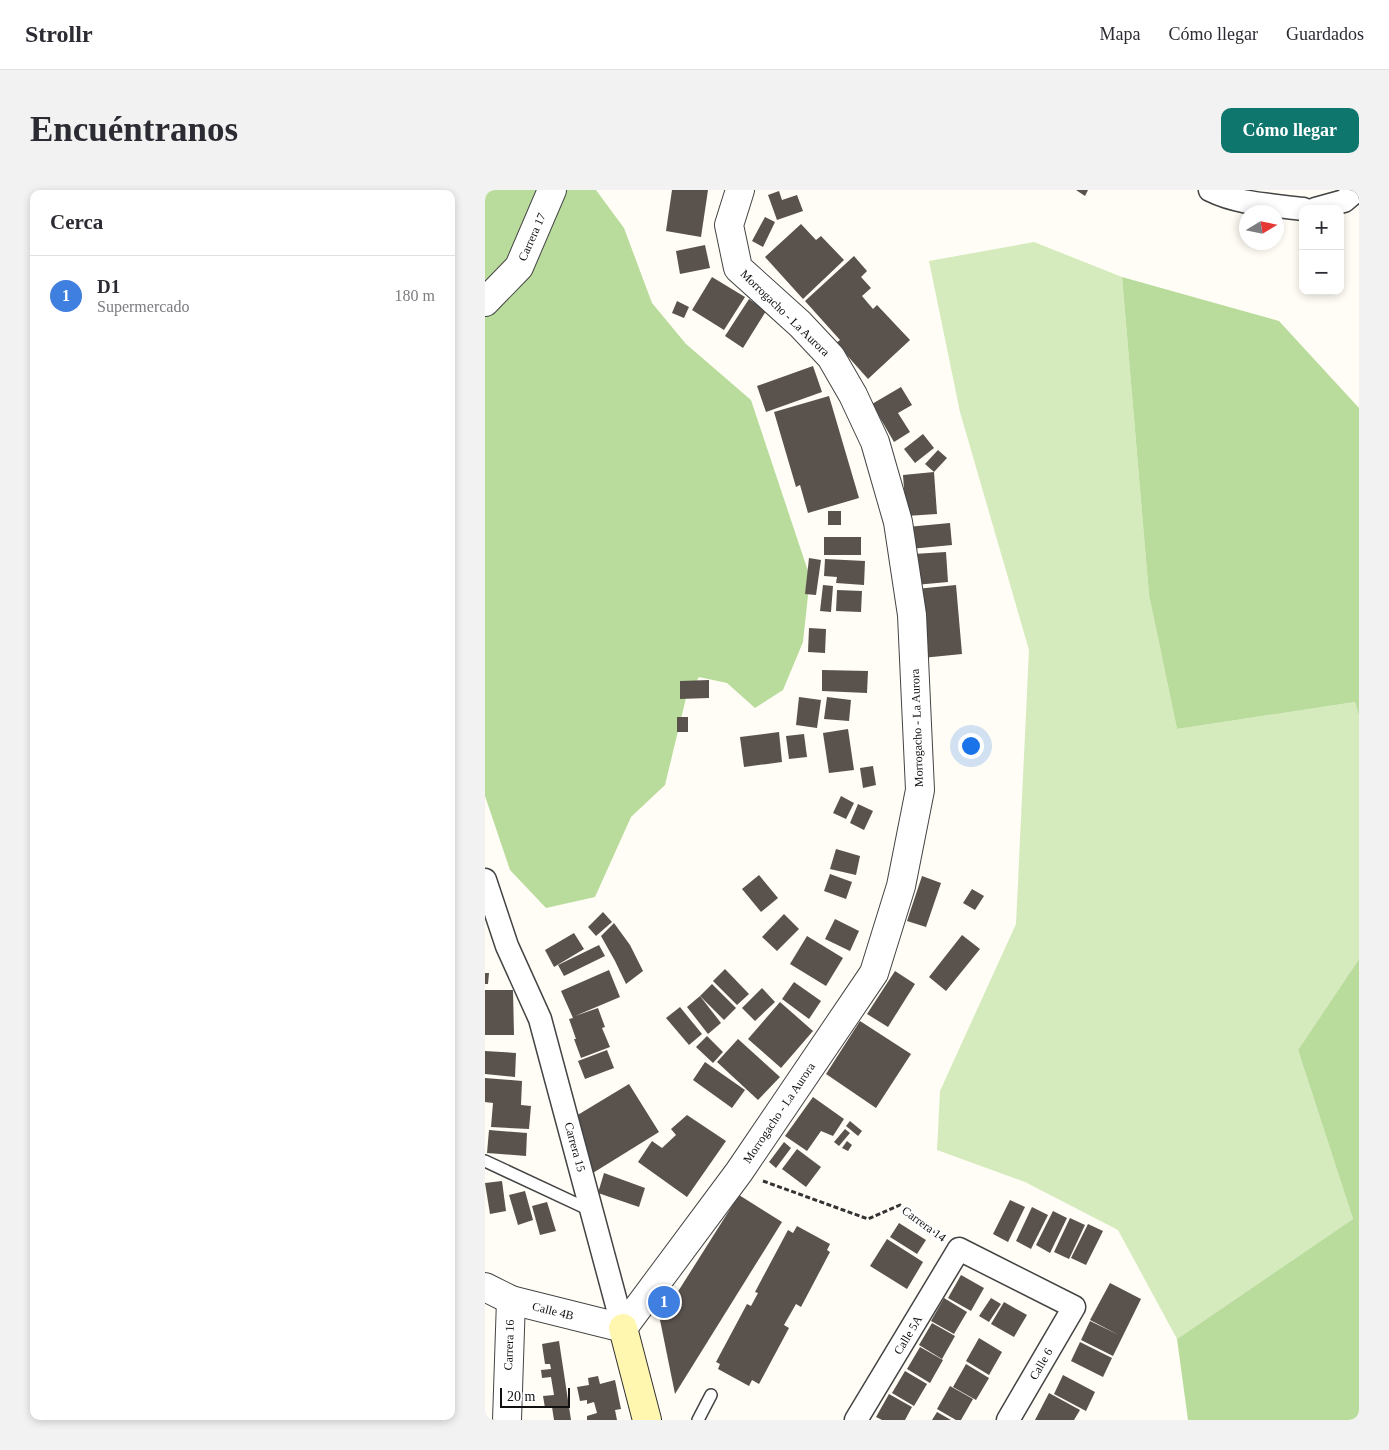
<!DOCTYPE html>
<html lang="es">
<head>
<meta charset="utf-8">
<style>
	:root { --surface:#fff; --page:#f2f2f3; --text:#2b2b33; --muted:#7c7c81; --line:#e1e1e2; --accent:#0f766e }
	body { margin:0; font-family:Georgia,serif; background:var(--page); color:var(--text) }
	.controls { position:absolute; right:15px; top:15px; display:grid; overflow:hidden; border-radius:10px; box-shadow:0 2px 8px #0003 }
	.controls button { width:45px; height:45px; display:grid; place-items:center; padding:0; border:0; border-bottom:1px solid var(--line); background:var(--surface); color:var(--text); font:25px sans-serif }
	.compass { position:absolute; left:754px; top:15px; width:45px; height:45px; border-radius:50%; background:var(--surface); box-shadow:0 2px 8px #0003; rotate:80deg }
	.scale { position:absolute; left:15px; bottom:12px; width:70px; box-sizing:border-box; padding-left:5px; border:2px solid #111; border-top:0; font-size:14px; line-height:18px; white-space:nowrap; color:#111; -webkit-text-stroke:4px #fff; paint-order:stroke }
	.you { position:absolute; left:485px; top:555px; width:18px; height:18px; margin:-12px; border:4px solid #fff; border-radius:50%; background:#1a73e8; box-shadow:0 0 0 8px #1a73e833 }
	.badge { display:grid; place-items:center; width:32px; height:32px; border-radius:50%; background:var(--accent); color:#fff; font-size:16px; font-weight:700 }
	.pin { position:absolute; translate:-50% -50%; border:2px solid #fff; box-shadow:0 1px 5px #0006 }
	.list { margin:0; padding:0; list-style:none }
	h2 { display:flex; justify-content:space-between; align-items:center; height:65px; margin:0; padding:0 20px; font-size:21px }
	h2 small { font-size:16px; font-weight:400; color:var(--muted) }
	.list li { display:grid; grid-template-columns:32px 1fr auto; gap:15px; align-items:center; box-sizing:border-box; height:80px; padding:0 20px; border-top:1px solid var(--line) }
	.list b { display:block; font-size:19px; white-space:nowrap }
	.list p { margin:0; font-size:16px; white-space:nowrap; color:var(--muted) }
	.list em { font-size:16px; font-style:normal; color:var(--muted) }
	.map { position:relative; flex:none; width:874px; height:1230px; overflow:hidden; border-radius:10px }
	header { display:flex; align-items:center; gap:30px; box-sizing:border-box; height:70px; padding:0 25px; background:var(--surface); border-bottom:1px solid var(--line) }
	header strong { font-size:24px }
	nav { display:flex; gap:28px; margin-inline-start:auto; font-size:18px }
	.intro { display:flex; align-items:center; justify-content:space-between; box-sizing:border-box; height:120px; padding:0 30px }
	h1 { margin:0; font-size:35px }
	.button { padding:12px 22px; border-radius:10px; background:var(--accent); color:#fff; font-size:18px; font-weight:700 }
	main { display:flex; gap:30px; padding:0 30px }
	aside { flex:1; background:var(--surface); border-radius:10px; box-shadow:0 2px 8px #0003 }
	.map>svg:first-child { display:block }
</style>
</head>
<body>
<header>
<strong>Strollr</strong>
<nav><a>Mapa</a><a>Cómo llegar</a><a>Guardados</a></nav>
</header>
<div class="intro"><h1>Encuéntranos</h1><a class="button">Cómo llegar</a></div>
<main>
<aside>
<h2>Cerca<small></small></h2>
<ul class="list">
<li><span class="badge" style="background:#3f7fe0">1</span><div><b>D1</b><p>Supermercado</p></div><em>180 m</em></li>
</ul>
</aside>
<div class="map">
<svg width="874" height="1230" viewBox="0 0 874 1230">
	<rect width="100%" height="100%" fill="#fffdf5"/>
	<polygon fill="#d5ebbd" points="549,52 637,87 664,405 692,539 870,512 874,526 874,769 813,860 868,1029 692,1149 633,1040 540,992 452,960 455,901 531,734 544,460 475,222 444,71"/>
	<g fill="#b9dc9c">
		<polygon points="0,0 111,0 139,38 167,113 201,154 266,210 325,387 318,452 298,500 270,518 242,493 214,487 201,508 180,595 146,627 110,707 61,718 25,680 0,606"/>
		<polygon points="637,87 794,131 874,218 874,526 870,512 692,539 664,405"/>
		<polygon points="874,769 874,1230 703,1230 692,1149 868,1029 813,860"/>
	</g>
	<g fill="#5a524d">
		<polygon points="187,0 223,0 216,47 181,41"/>
		<polygon points="591,0 603,0 600,6"/>
		<polygon points="294,1 297,10 312,5 318,21 292,30 283,5"/>
		<polygon points="280,27 290,32 278,57 267,51"/>
		<polygon points="316,34 331,50 336,46 359,70 318,109 280,67"/>
		<polygon points="220,55 225,78 195,84 191,61"/>
		<polygon points="369,66 382,81 376,87 386,98 377,106 388,119 392,115 425,150 383,189 351,153 355,150 320,111"/>
		<polygon points="227,87 260,107 239,140 207,120"/>
		<polygon points="264,109 281,121 258,158 240,146"/>
		<polygon points="192,111 204,117 199,128 187,123"/>
		<polygon points="328,176 337,202 281,222 272,196"/>
		<polygon points="416,197 427,215 413,223 425,242 409,252 387,214"/>
		<polygon points="344,206 374,308 323,323 315,295 311,297 289,222"/>
		<polygon points="438,244 449,258 430,273 419,259"/>
		<polygon points="453,260 462,268 449,282 440,274"/>
		<polygon points="449,282 452,324 421,326 418,285"/>
		<rect x="343" y="321" width="13" height="14"/>
		<polygon points="465,333 467,355 425,359 422,337"/>
		<rect x="339" y="347" width="37" height="18"/>
		<polygon points="461,362 463,392 430,395 428,364"/>
		<polygon points="324,368 336,370 331,405 320,404"/>
		<polygon points="340,369 380,371 379,395 351,393 352,387 339,386"/>
		<polygon points="338,395 348,396 346,422 335,421"/>
		<polygon points="471,395 477,464 437,468 431,399"/>
		<polygon points="352,400 377,401 376,422 351,421"/>
		<polygon points="324,438 341,439 340,463 323,462"/>
		<polygon points="337,480 383,481 382,503 337,501"/>
		<polygon points="224,490 224,508 195,509 195,491"/>
		<polygon points="314,507 336,510 332,538 311,535"/>
		<polygon points="342,507 366,510 364,531 339,529"/>
		<rect x="192" y="527" width="11" height="15"/>
		<polygon points="363,539 369,580 344,583 338,543"/>
		<polygon points="294,542 297,572 259,577 255,547"/>
		<polygon points="319,544 322,567 304,569 301,546"/>
		<polygon points="388,576 391,595 378,598 375,578"/>
		<polygon points="356,606 369,613 361,629 348,623"/>
		<polygon points="373,614 388,621 379,640 365,633"/>
		<polygon points="351,659 375,666 371,685 345,679"/>
		<polygon points="345,684 367,692 361,709 339,701"/>
		<polygon points="274,685 293,708 276,722 257,699"/>
		<polygon points="437,686 456,693 441,737 422,731"/>
		<polygon points="487,699 499,706 490,720 478,713"/>
		<polygon points="118,722 127,732 111,746 103,737"/>
		<polygon points="299,724 314,739 292,761 277,747"/>
		<polygon points="350,729 374,741 365,761 340,749"/>
		<polygon points="129,733 145,755 158,781 141,794 130,771 116,746"/>
		<polygon points="89,743 99,759 69,777 60,760"/>
		<polygon points="477,745 495,759 461,801 444,787"/>
		<polygon points="322,746 358,768 341,796 305,774"/>
		<polygon points="114,755 120,766 79,786 73,775"/>
		<polygon points="240,779 264,804 252,815 228,791"/>
		<polygon points="124,780 135,807 90,826 113,818 120,837 117,838 125,857 96,868 89,849 91,849 84,829 88,828 76,801"/>
		<polygon points="410,781 430,794 403,837 382,824"/>
		<polygon points="0,783 4,783 3,794 0,794"/>
		<polygon points="309,792 336,811 324,829 297,809"/>
		<polygon points="227,794 251,818 239,830 215,806"/>
		<polygon points="277,798 290,812 270,831 257,818"/>
		<polygon points="0,800 28,800 29,845 0,845"/>
		<polygon points="215,806 236,833 223,844 202,817"/>
		<polygon points="295,812 328,841 296,878 263,849"/>
		<polygon points="195,817 217,844 204,855 181,828"/>
		<polygon points="375,831 426,864 391,918 341,884"/>
		<polygon points="222,846 238,862 228,873 211,857"/>
		<polygon points="253,849 295,887 273,910 232,872"/>
		<polygon points="122,860 129,878 100,889 93,871"/>
		<polygon points="0,861 31,863 30,887 0,884"/>
		<polygon points="220,872 260,900 247,918 208,890"/>
		<polygon points="0,888 37,891 36,915 46,916 44,939 6,937 8,913 0,912"/>
		<polygon points="144,894 174,942 103,986 86,929"/>
		<polygon points="328,907 359,929 348,946 336,941 322,961 300,946"/>
		<polygon points="202,925 241,951 202,1007 153,972 167,951 177,958 191,945 186,939"/>
		<polygon points="365,931 377,941 373,946 361,936"/>
		<polygon points="360,939 365,943 354,956 349,952"/>
		<polygon points="4,940 42,943 41,966 2,963"/>
		<polygon points="362,951 367,955 363,961 357,958"/>
		<polygon points="299,952 306,958 291,978 284,972"/>
		<polygon points="312,959 336,977 321,997 297,979"/>
		<polygon points="119,983 160,998 154,1017 113,1003"/>
		<polygon points="17,991 21,1021 5,1024 0,993"/>
		<polygon points="40,1001 48,1030 33,1035 24,1005"/>
		<polygon points="254,1005 297,1032 190,1204 175,1130"/>
		<polygon points="525,1010 540,1017 523,1052 508,1044"/>
		<polygon points="62,1012 71,1041 55,1045 47,1016"/>
		<polygon points="547,1017 563,1025 546,1059 531,1051"/>
		<polygon points="568,1021 582,1028 565,1063 551,1055"/>
		<polygon points="585,1028 600,1035 584,1069 569,1062"/>
		<polygon points="414,1033 441,1050 432,1064 405,1047"/>
		<polygon points="603,1034 618,1041 601,1075 586,1068"/>
		<polygon points="312,1036 345,1054 342,1060 345,1062 316,1117 311,1114 299,1135 304,1138 274,1194 267,1190 264,1196 233,1179 235,1174 231,1172 262,1114 266,1116 273,1103 270,1102 303,1040 308,1043"/>
		<polygon points="402,1049 438,1072 422,1099 385,1076"/>
		<polygon points="476,1085 499,1098 486,1121 463,1108"/>
		<polygon points="625,1093 656,1109 628,1166 596,1150 605,1131 634,1145 605,1130"/>
		<polygon points="183,1101 188,1105 174,1128 170,1120"/>
		<polygon points="459,1108 482,1122 469,1144 446,1131"/>
		<polygon points="506,1108 516,1114 504,1132 494,1126"/>
		<polygon points="519,1112 542,1125 529,1147 506,1134"/>
		<polygon points="447,1133 470,1146 457,1169 434,1155"/>
		<polygon points="494,1148 517,1162 504,1185 481,1171"/>
		<polygon points="74,1151 86,1230 69,1230 67,1217 60,1218 58,1206 69,1205 66,1187 57,1188 56,1180 66,1179 65,1174 60,1174 57,1154"/>
		<polygon points="595,1152 627,1168 618,1187 586,1171"/>
		<polygon points="435,1157 458,1170 445,1193 422,1179"/>
		<polygon points="481,1174 504,1188 491,1210 468,1197"/>
		<polygon points="420,1181 442,1194 429,1216 407,1203"/>
		<polygon points="578,1185 610,1202 601,1221 569,1204"/>
		<polygon points="113,1186 115,1194 130,1190 136,1219 130,1220 132,1230 102,1230 102,1226 112,1223 109,1212 102,1214 102,1210 95,1211 92,1197 104,1195 103,1188"/>
		<polygon points="465,1196 488,1209 476,1230 471,1230 452,1219"/>
		<polygon points="564,1203 595,1220 589,1230 550,1230"/>
		<polygon points="404,1204 427,1217 420,1230 397,1230 391,1227"/>
		<polygon points="452,1222 466,1230 447,1230"/>
	</g>
	<g fill="none" stroke-linecap="round" stroke-linejoin="round">
		<defs>
			<g id="service">
				<polyline points="0,971 107,1021"/>
				<polyline points="213,1230 226,1205"/>
			</g>
			<g id="minor">
				<path d="M 725,0 C 753,14 787,15 818,19"/>
				<polyline points="830,19 859,11 872,0"/>
				<polyline points="0,690 22,756 55,829 138,1138"/>
				<polyline points="371,1230 474,1059 589,1117 523,1230"/>
			</g>
			<g id="tertiary">
				<polyline points="0,112 34,77 67,0"/>
				<polyline points="0,1097 26,1110 138,1138 254,982 389,783 416,696 435,600 427,425 413,332 390,252 368,205 346,167 315,134 253,78 244,35 255,0"/>
				<polyline points="22,1230 26,1110"/>
			</g>
			<polyline id="secondary" points="138,1138 162,1230"/>
		</defs>
		<use href="#service" stroke="#444" stroke-width="14"/>
		<use href="#minor" stroke="#444" stroke-width="25"/>
		<use href="#tertiary" stroke="#444" stroke-width="30"/>
		<use href="#secondary" stroke="#333" stroke-width="30"/>
		<polyline stroke="#333" stroke-width="3" stroke-dasharray="5 2.5" stroke-linecap="butt" points="278,991 383,1029 415,1015 455,1046"/>
		<use href="#service" stroke="#fff" stroke-width="11"/>
		<use href="#minor" stroke="#fff" stroke-width="22"/>
		<use href="#tertiary" stroke="#fff" stroke-width="28"/>
		<use href="#secondary" stroke="#fff6b0" stroke-width="28"/>
	</g>
	<g text-anchor="middle" stroke-width="5" stroke-linejoin="round" paint-order="stroke">
		<g font-size="12" fill="#111" stroke="#fff">
			<text transform="translate(47 47) rotate(-66)" y="4">Carrera 17</text>
			<text transform="translate(300 123) rotate(44)" y="4">Morrogacho - La Aurora</text>
			<text transform="translate(432 538) rotate(-92)" y="4">Morrogacho - La Aurora</text>
			<text transform="translate(294 923) rotate(-56)" y="4">Morrogacho - La Aurora</text>
			<text transform="translate(90 957) rotate(75)" y="4">Carrera 15</text>
			<text transform="translate(439 1034) rotate(36)" y="4">Carrera 14</text>
			<text transform="translate(68 1121) rotate(14)" y="4">Calle 4B</text>
			<text transform="translate(423 1145) rotate(-59)" y="4">Calle 5A</text>
			<text transform="translate(24 1155) rotate(-88)" y="4">Carrera 16</text>
			<text transform="translate(556 1174) rotate(-60)" y="4">Calle 6</text>
		</g>
	</g>
</svg>
<div class="controls">
<button>+</button>
<button>−</button>
</div>
<svg class="compass" viewBox="-18 -18 36 36"><path d="M0-13l5 13h-10z" fill="#e53935"/><path d="M0 13l5-13h-10z" fill="#7c7c81"/></svg>
<div class="scale">20 m</div>
<div class="you"></div>
<div class="pin badge" style="left:179px;top:1112px;background:#3f7fe0">1</div>
</div>
</main>
</body>
</html>
